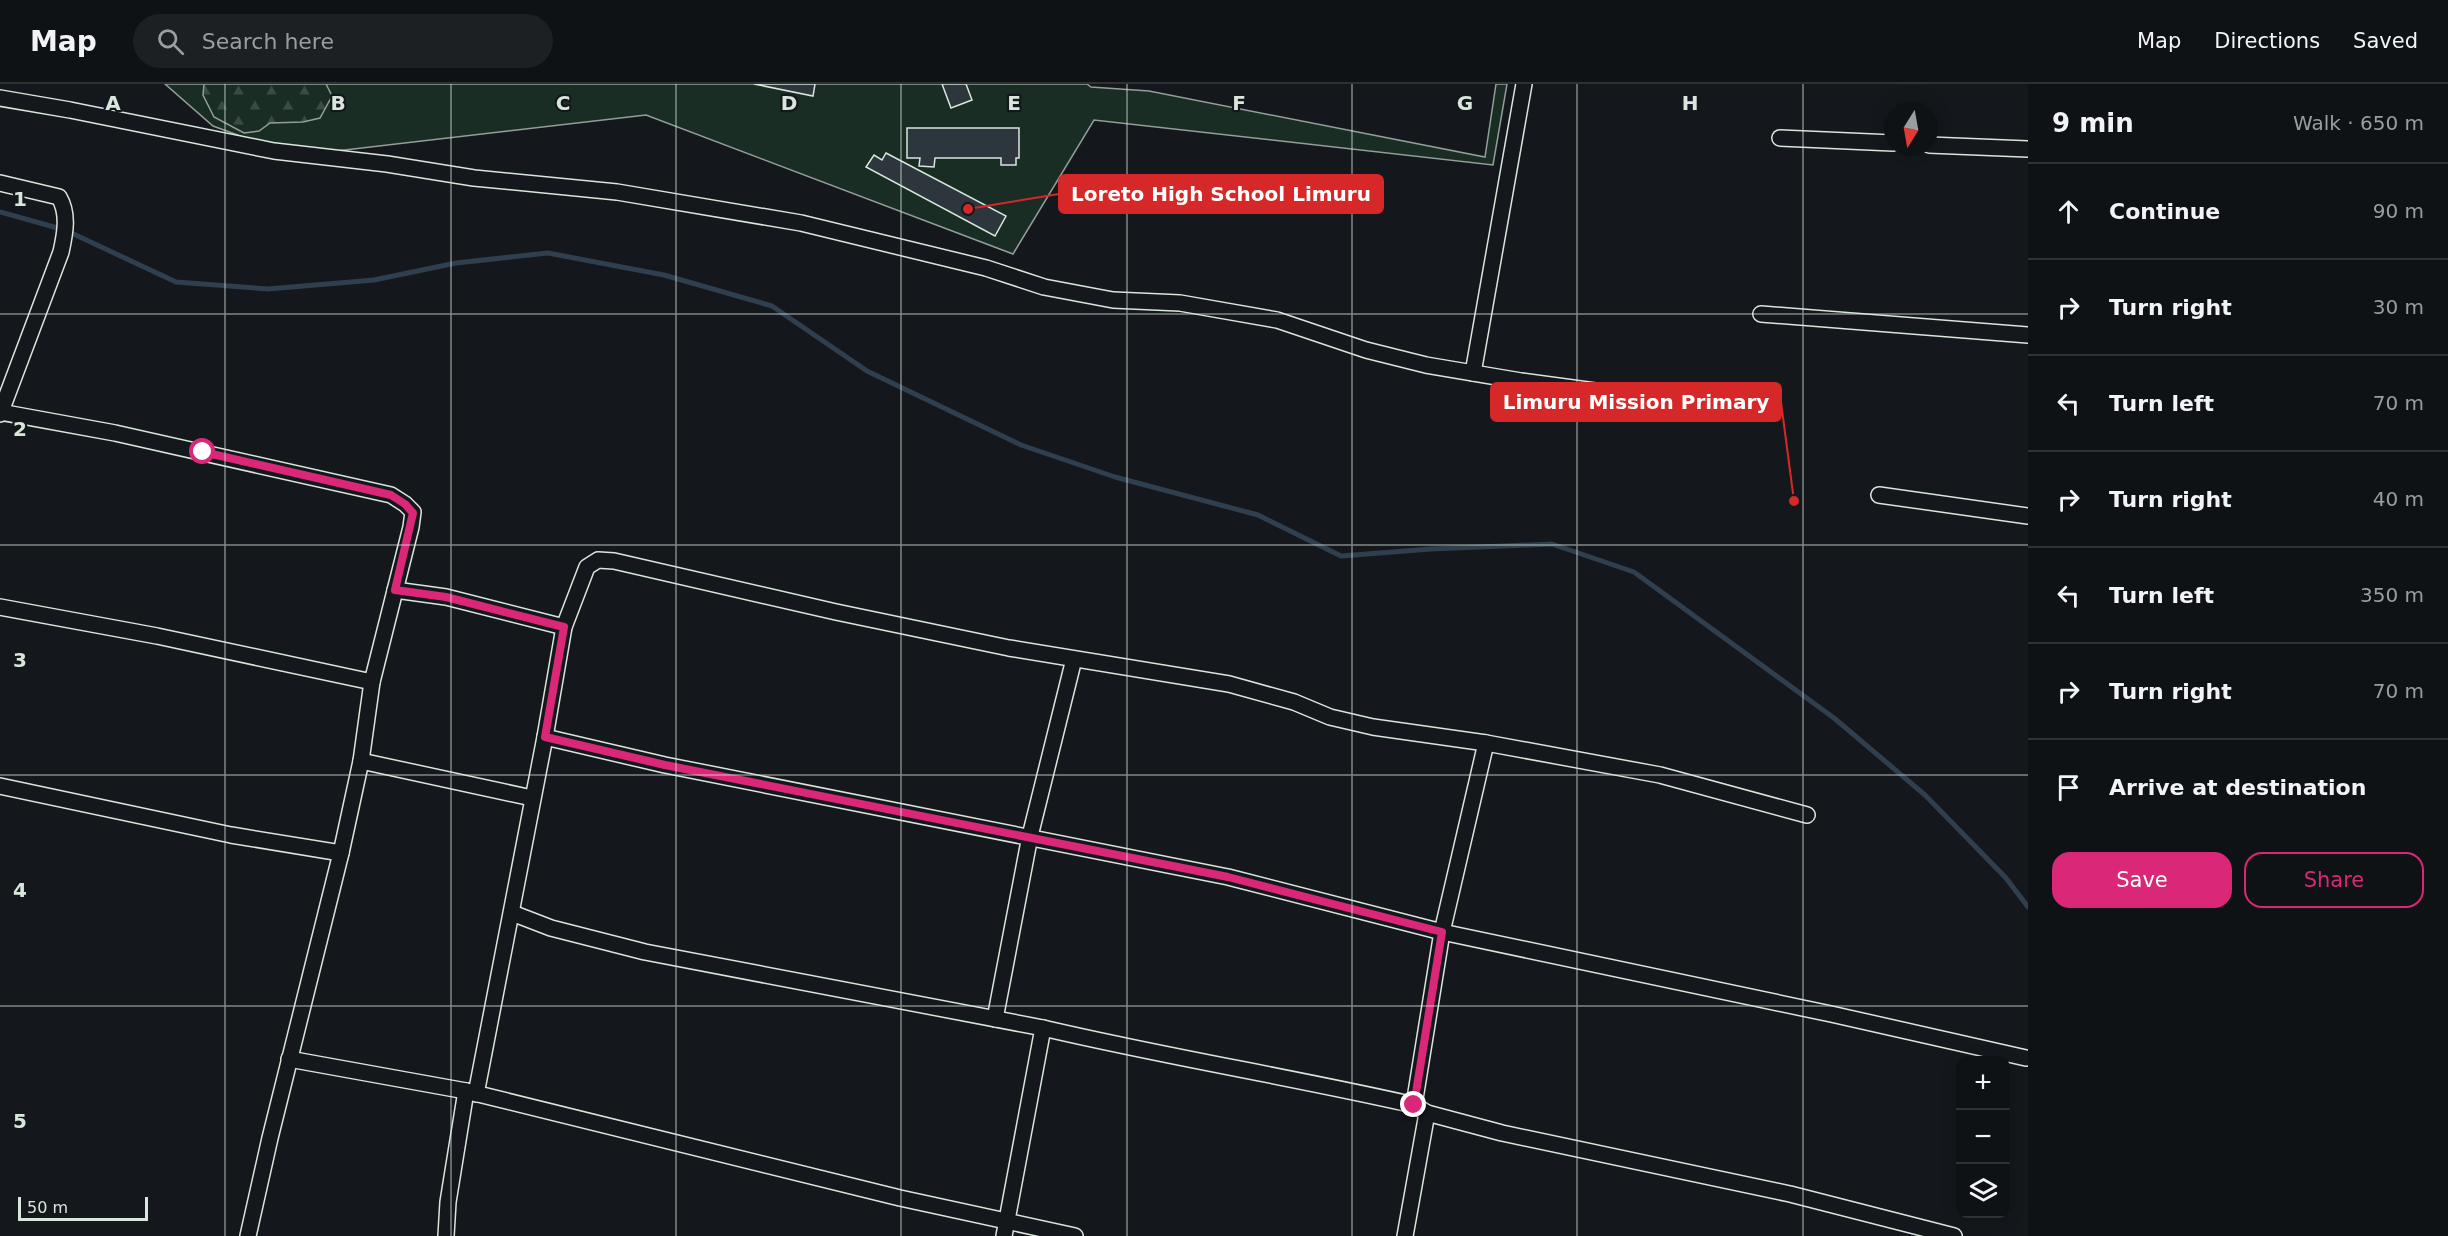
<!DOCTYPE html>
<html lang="en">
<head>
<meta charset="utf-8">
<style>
	:root { --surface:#0f1215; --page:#1d2022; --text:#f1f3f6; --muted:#9b9ea0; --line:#2f3234; --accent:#db2777 }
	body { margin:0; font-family:"DejaVu Sans",sans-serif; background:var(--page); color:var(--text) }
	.controls { position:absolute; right:18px; bottom:18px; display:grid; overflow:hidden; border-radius:12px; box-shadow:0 3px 15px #0003 }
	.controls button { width:54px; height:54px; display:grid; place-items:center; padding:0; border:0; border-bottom:2px solid var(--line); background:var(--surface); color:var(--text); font:30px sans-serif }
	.compass { position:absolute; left:1884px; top:18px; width:54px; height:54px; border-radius:50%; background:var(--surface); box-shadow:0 3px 15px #0003; rotate:191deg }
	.scale { position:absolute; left:18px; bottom:15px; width:130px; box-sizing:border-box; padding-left:6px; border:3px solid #d8e6dc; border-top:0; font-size:16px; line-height:21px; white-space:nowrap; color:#d8e6dc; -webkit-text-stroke:4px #14181c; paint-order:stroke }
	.stop { position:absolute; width:18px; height:18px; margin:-14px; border:4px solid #db2777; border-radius:50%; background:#fff }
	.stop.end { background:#db2777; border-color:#fff; box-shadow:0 2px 6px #0008 }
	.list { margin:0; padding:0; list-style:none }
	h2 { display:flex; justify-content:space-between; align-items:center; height:78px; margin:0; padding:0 24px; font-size:26px }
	h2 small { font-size:20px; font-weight:400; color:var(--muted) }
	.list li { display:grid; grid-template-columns:39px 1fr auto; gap:18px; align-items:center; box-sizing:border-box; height:96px; padding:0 24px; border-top:2px solid var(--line) }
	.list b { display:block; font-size:22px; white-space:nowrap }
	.list em { font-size:20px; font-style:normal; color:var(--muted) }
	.actions { display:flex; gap:12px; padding:18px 24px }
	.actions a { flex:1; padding:14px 0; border:2px solid var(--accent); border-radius:18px; text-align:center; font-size:21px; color:var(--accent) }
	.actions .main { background:var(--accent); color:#fff }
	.icon { flex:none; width:33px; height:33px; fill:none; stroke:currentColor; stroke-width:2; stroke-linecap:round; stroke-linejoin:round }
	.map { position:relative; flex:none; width:2028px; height:1152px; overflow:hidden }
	header { display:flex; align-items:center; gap:36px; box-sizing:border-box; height:84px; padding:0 30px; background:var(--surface); border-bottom:2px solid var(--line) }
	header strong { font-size:28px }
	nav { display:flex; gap:33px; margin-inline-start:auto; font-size:21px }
	.search { width:420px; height:54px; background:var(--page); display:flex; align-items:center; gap:15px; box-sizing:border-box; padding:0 21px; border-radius:33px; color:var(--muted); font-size:22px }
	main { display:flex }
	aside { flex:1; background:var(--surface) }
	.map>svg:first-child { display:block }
</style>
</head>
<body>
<header>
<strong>Map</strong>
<div class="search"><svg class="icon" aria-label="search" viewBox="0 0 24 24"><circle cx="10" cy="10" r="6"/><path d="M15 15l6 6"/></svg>Search here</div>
<nav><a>Map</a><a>Directions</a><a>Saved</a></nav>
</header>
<main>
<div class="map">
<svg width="2028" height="1152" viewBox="0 0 2028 1152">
	<defs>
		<pattern id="forest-firs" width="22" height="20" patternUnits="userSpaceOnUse" patternTransform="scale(1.5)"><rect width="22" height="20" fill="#1a2d24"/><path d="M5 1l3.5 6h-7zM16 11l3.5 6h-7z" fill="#3b4b43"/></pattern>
	</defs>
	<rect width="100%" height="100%" fill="#14181c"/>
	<polygon fill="#1a2d24" stroke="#939e99" stroke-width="1.5" points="165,0 1087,0 1091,3 1149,7 1485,73 1496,0 1507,0 1493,81 1094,36 1013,170 646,31 336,67 254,57 213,42"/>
	<polygon fill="url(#forest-firs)" stroke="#939e99" stroke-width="1.5" points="204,0 326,0 332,12 320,34 303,38 270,39 259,47 244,49 214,33 203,11"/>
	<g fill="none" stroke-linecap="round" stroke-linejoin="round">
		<polyline stroke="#2f3f4d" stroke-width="5" points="0,128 65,146 176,198 268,205 374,196 456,179 548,169 664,191 772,222 867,287 1021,361 1115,393 1258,431 1341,472 1431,465 1552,460 1634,488 1834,634 1925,711 2006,794 2028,823"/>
	</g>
	<g fill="#2c363c" stroke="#d8e6dc" stroke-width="1.5">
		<polygon points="754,0 815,0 813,12"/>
		<polygon points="942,0 966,0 972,16 951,24"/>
		<polygon points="907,44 1019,44 1019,74 1016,74 1016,81 1001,81 1001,74 935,74 934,83 919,82 920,74 907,74"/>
		<polygon points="886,69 1006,132 995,152 866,83 874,71 882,76"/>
	</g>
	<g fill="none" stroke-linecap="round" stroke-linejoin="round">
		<defs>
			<g id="minor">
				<polyline points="0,14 70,26 274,67 387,80 474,94 617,108 801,139 986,184 1044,203 1113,216 1180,219 1277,236 1366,266 1426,281 1521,297 1699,321"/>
				<polyline points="1780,54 1893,59"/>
				<polyline points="1929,61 2028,65"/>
				<path d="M 0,99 L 59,113 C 69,130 65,150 61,168 L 0,330"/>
				<polyline points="1761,230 2028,251"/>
				<polyline points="1473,289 1524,0"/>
				<polyline points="0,328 115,349 391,411 405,420 413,428 411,443 372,598 361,677 341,769 270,1054 248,1152"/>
				<polyline points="1879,411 2028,432"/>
				<polyline points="395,506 446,513 564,543"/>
				<polyline points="0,523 157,552 372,598"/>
				<polyline points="545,653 665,681 1228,793 1442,848 1831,930 2026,974"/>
				<polyline points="361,677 532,714"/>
				<polyline points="0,702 231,751 341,769"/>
				<polyline points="512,829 551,844 645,868 1043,944 1004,1152"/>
				<polyline points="995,935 1030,752 1074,575"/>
				<path d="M 1043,944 C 1166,973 1291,993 1414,1021 L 1427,1029 L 1502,1049 L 1790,1110 L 1954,1152"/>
				<polyline points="289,975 466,1007 900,1114 1075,1152"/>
				<polyline points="476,1010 545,653 564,543 587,483 598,476 614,477 836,528 1009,564 1229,600 1294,618 1330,633 1373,643 1486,659 1660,691 1807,731"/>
				<polyline points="1414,1021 1442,848 1486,659"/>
				<polyline points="446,1152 448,1118 466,1007"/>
				<polyline points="1405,1152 1427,1029"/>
			</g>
		</defs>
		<use href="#minor" stroke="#d8e6dc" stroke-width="18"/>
		<use href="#minor" stroke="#14181c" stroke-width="15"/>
	</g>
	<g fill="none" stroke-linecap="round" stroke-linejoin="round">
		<polyline stroke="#db2777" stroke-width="8" points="203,368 391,411 405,420 413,429 395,506 446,513 564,543 545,653 665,681 1228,793 1442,848 1414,1021"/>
	</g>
	<path fill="none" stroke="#d8e6dc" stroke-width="1.5" stroke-opacity="0.55" d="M 225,0 L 225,1152M 451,0 L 451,1152M 676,0 L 676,1152M 901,0 L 901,1152M 1127,0 L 1127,1152M 1352,0 L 1352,1152M 1577,0 L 1577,1152M 1803,0 L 1803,1152M 0,230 L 2028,230M 0,461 L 2028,461M 0,691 L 2028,691M 0,922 L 2028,922"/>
	<g font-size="20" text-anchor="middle" font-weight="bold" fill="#d8e6dc" stroke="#14181c" stroke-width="4.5" stroke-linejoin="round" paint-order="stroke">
		<text x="113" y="26">A</text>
		<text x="338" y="26">B</text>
		<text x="563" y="26">C</text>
		<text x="789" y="26">D</text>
		<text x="1014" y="26">E</text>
		<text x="1239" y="26">F</text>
		<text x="1465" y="26">G</text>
		<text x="1690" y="26">H</text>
		<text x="20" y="122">1</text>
		<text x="20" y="352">2</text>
		<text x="20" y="583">3</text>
		<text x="20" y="813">4</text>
		<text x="20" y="1044">5</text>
	</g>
	<path fill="none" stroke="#d62828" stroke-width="2" d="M968 125L1059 110M1794 417L1781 318"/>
	<g fill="#d62828" stroke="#14181c" stroke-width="2">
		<circle cx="968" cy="125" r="6"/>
		<circle cx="1794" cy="417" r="6"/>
	</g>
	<g fill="#d62828" stroke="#d62828" stroke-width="2">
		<rect x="1059" y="91" width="324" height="38" rx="6"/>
		<rect x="1491" y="299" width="290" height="38" rx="6"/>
	</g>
	<g font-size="20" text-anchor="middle" font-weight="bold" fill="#fff">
		<text x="1221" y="117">Loreto High School Limuru</text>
		<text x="1636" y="325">Limuru Mission Primary</text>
	</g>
</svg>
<div class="controls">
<button>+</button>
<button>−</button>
<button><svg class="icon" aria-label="layers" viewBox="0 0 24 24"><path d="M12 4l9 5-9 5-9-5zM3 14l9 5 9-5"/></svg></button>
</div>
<svg class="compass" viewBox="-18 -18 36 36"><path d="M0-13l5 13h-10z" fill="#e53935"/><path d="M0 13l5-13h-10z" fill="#9b9ea0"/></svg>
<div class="scale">50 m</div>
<div class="stop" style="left:203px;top:368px"></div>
<div class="stop end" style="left:1414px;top:1021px"></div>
</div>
<aside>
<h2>9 min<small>Walk · 650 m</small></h2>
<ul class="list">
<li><svg class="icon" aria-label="ahead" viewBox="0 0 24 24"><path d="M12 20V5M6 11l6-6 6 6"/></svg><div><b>Continue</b></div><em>90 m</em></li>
<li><svg class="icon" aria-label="right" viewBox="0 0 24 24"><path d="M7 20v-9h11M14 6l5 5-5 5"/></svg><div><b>Turn right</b></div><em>30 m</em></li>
<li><svg class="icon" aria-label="left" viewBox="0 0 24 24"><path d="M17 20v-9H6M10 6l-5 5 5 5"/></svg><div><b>Turn left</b></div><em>70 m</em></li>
<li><svg class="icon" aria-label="right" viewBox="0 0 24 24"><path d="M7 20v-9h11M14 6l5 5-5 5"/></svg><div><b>Turn right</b></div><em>40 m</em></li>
<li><svg class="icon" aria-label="left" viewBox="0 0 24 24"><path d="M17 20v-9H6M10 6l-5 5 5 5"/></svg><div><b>Turn left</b></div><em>350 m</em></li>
<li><svg class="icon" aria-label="right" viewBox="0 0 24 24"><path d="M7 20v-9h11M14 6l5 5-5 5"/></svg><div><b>Turn right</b></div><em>70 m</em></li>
<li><svg class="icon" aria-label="arrive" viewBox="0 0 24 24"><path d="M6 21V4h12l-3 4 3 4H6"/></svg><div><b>Arrive at destination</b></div></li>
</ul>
<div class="actions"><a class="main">Save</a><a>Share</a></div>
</aside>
</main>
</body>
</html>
